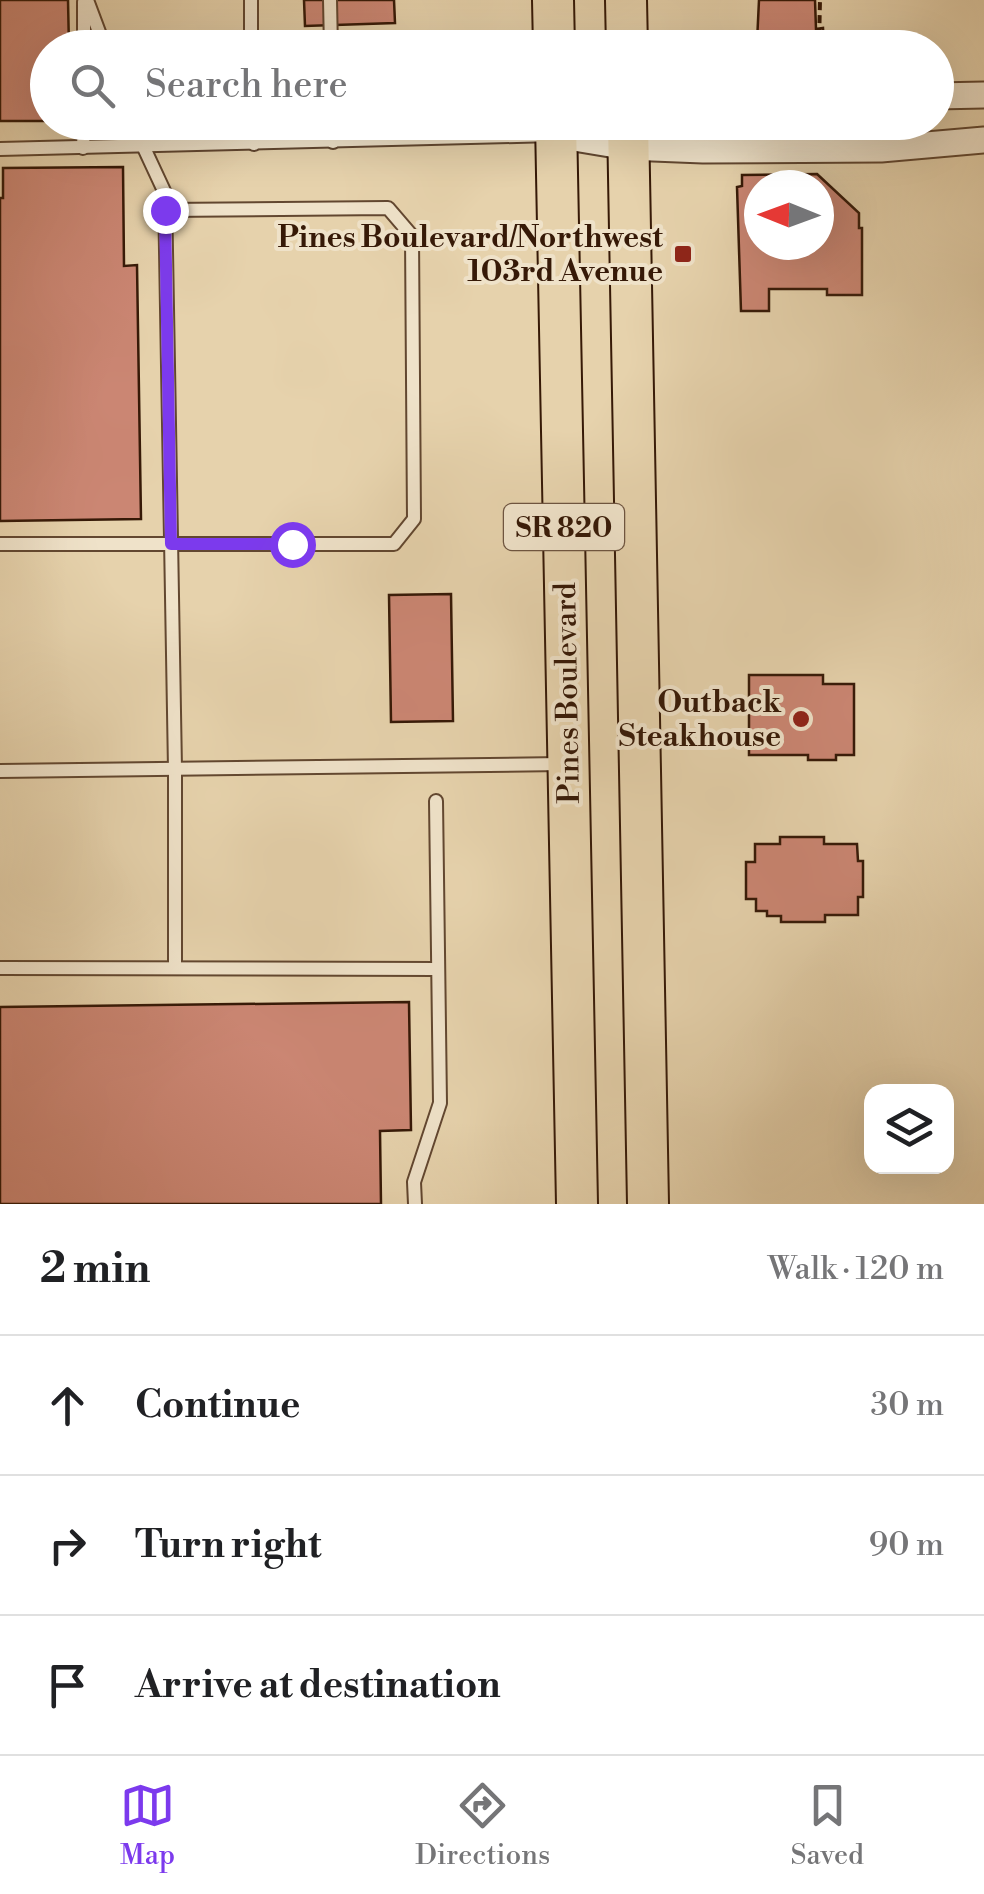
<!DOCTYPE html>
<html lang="en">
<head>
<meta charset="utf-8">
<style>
	:root { --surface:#fff; --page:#f6f6f6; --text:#202124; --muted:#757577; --line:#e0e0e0; --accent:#7c3aed }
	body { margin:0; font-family:"Libre Bodoni",serif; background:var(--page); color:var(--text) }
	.controls { position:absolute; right:30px; bottom:30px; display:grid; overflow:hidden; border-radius:20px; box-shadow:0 10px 40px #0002 }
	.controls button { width:90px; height:90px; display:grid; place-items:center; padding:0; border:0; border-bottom:2px solid var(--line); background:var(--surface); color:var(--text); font:50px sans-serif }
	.compass { position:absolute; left:744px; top:170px; width:90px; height:90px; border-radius:50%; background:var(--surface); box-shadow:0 10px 40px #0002; rotate:271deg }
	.stop { position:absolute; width:30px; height:30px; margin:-22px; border:8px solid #7c3aed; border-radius:50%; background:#fff }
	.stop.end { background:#7c3aed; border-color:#fff; box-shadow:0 2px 10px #0008 }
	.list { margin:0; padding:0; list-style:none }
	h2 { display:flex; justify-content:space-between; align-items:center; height:130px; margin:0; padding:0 40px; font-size:42px }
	h2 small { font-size:32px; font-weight:400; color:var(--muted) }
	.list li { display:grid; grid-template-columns:65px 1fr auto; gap:30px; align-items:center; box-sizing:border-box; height:140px; padding:0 40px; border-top:2px solid var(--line) }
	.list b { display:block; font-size:38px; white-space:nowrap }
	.list em { font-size:32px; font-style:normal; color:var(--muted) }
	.icon { flex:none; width:55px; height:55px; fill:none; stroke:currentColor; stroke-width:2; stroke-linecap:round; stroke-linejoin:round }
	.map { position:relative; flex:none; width:984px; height:1204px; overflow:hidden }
	.search { position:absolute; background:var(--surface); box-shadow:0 10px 40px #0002; left:30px; right:30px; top:30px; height:110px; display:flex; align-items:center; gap:25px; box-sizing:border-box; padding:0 35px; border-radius:55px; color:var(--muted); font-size:38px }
	.sheet { height:550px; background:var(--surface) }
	nav { display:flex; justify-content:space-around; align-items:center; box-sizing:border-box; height:140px; border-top:2px solid var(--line); background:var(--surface); font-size:28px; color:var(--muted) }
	nav a { display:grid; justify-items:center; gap:5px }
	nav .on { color:var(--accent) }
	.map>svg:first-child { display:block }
</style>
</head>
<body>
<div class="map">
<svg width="984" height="1204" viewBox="0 0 984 1204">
	<rect width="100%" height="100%" fill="#e6d2ac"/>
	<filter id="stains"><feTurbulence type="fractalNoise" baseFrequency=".002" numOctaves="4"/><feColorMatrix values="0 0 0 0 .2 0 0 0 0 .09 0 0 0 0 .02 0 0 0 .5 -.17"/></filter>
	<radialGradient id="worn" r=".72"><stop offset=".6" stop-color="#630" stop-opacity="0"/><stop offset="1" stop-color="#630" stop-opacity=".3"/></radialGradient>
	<g fill="#cb8673" stroke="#361907" stroke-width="2.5" fill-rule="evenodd">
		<polygon points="0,0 68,0 69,48 48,48 48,121 0,121"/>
		<polygon points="304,0 394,0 395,23 305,26"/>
		<polygon points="759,0 815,0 816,29 823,28 824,46 772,46 772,42 757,42"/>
		<polygon points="123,167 124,266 137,265 141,519 0,521 0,198 3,198 3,168"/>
		<path d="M 817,174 L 859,213 L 859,228 L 862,228 L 862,295 L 827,295 L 827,289 L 769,289 L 769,311 L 741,311 L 737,187 L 742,186 L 742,175 ZM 759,185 L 819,185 L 819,245 L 759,245 Z"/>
		<polygon points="451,594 453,721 391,722 389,595"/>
		<polygon points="749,675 823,675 823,684 854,684 854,755 836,755 836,760 808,760 808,755 749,755"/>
		<polygon points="780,837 824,837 824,844 857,844 858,861 863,861 863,897 858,897 858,915 825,915 825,922 781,922 781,916 767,916 767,911 756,911 756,899 746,899 746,862 755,862 755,844 780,844"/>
		<polygon points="409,1002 411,1130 380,1131 381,1204 0,1204 0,1007"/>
	</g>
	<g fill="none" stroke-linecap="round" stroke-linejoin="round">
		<defs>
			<g id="service">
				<polyline points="87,0 105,48"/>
				<polyline points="251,0 251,48"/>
				<polyline points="330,0 331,48"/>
				<polyline points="84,48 84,2"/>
				<polyline points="132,122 165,193 175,769 175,968"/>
				<polyline points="253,122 254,144"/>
				<polyline points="333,122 333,142"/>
				<polyline points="83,148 84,122"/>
				<polyline points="0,149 553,135"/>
				<polyline points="0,544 394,544 414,519 412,236 388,208 165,210"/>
				<polyline points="0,771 562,764"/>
				<polyline points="0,968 438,969"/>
				<polyline points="415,1204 414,1182 440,1103 436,801"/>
			</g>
			<g id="minor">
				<polyline points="936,96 984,95"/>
				<polyline points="556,135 628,147 703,150 881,149 984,140"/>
			</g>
			<g id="trunk">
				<polyline points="553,0 554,48"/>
				<polyline points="626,0 627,48"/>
				<polyline points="556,122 577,1204"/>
				<polyline points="628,122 648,1204"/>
			</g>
		</defs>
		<use href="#service" stroke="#624730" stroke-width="16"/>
		<use href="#minor" stroke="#624730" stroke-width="29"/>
		<use href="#trunk" stroke="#361907" stroke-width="44"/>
		<polyline stroke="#361907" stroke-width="4" stroke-dasharray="8 5" stroke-linecap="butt" points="763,48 819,45 820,0"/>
		<use href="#service" stroke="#efe2c9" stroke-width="12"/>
		<use href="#minor" stroke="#efe2c9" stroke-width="25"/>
		<use href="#trunk" stroke="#e6d2ac" stroke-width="40"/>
	</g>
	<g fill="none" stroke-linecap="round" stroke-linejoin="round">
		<polyline stroke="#7c3aed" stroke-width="12" points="165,210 171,544 292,544"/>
	</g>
	<g fill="#8f2418" stroke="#efe2c9" stroke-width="4">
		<rect x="673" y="244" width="20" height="20" rx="5"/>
		<circle cx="801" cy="719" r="10"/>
	</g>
	<g text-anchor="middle" stroke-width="8" stroke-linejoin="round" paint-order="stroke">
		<rect fill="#efe2c9" stroke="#6e5541" stroke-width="2.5" x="504" y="504" width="120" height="46" rx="8"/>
		<g font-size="28" font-weight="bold" fill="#361907">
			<text x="564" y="537">SR 820</text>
		</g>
		<g font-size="30" font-weight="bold" fill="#361907" stroke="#efe2c9" text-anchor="end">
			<text x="663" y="247">Pines Boulevard/Northwest<tspan x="663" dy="34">103rd Avenue</tspan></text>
			<text x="781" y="712">Outback<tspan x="781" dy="34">Steakhouse</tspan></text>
		</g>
		<g font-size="30" fill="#361907" stroke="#efe2c9">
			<text transform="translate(567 693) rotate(-91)" y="10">Pines Boulevard</text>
		</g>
	</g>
	<rect width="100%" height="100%" filter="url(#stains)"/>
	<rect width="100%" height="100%" fill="url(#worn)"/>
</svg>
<div class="controls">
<button><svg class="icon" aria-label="layers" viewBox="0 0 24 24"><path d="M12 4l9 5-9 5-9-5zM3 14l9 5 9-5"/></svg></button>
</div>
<svg class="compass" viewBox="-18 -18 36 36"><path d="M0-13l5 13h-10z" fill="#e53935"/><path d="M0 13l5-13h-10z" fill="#757577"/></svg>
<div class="stop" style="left:292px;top:544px"></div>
<div class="stop end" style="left:165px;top:210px"></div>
<div class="search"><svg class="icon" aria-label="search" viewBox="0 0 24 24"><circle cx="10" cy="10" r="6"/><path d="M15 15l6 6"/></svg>Search here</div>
</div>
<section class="sheet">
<h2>2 min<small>Walk · 120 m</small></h2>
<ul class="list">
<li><svg class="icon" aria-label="ahead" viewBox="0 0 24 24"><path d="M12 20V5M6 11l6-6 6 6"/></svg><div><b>Continue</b></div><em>30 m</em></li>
<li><svg class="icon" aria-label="right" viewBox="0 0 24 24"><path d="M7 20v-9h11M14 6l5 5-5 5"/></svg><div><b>Turn right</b></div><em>90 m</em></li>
<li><svg class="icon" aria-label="arrive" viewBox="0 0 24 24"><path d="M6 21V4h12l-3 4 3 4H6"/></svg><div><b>Arrive at destination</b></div></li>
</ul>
</section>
<nav>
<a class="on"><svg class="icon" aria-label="map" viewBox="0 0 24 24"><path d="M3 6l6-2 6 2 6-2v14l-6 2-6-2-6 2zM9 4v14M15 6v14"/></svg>Map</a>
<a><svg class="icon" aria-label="directions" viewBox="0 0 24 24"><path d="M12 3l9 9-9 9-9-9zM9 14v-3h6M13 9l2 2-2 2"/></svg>Directions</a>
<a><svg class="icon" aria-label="saved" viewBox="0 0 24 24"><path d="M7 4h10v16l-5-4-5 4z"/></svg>Saved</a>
</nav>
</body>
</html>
